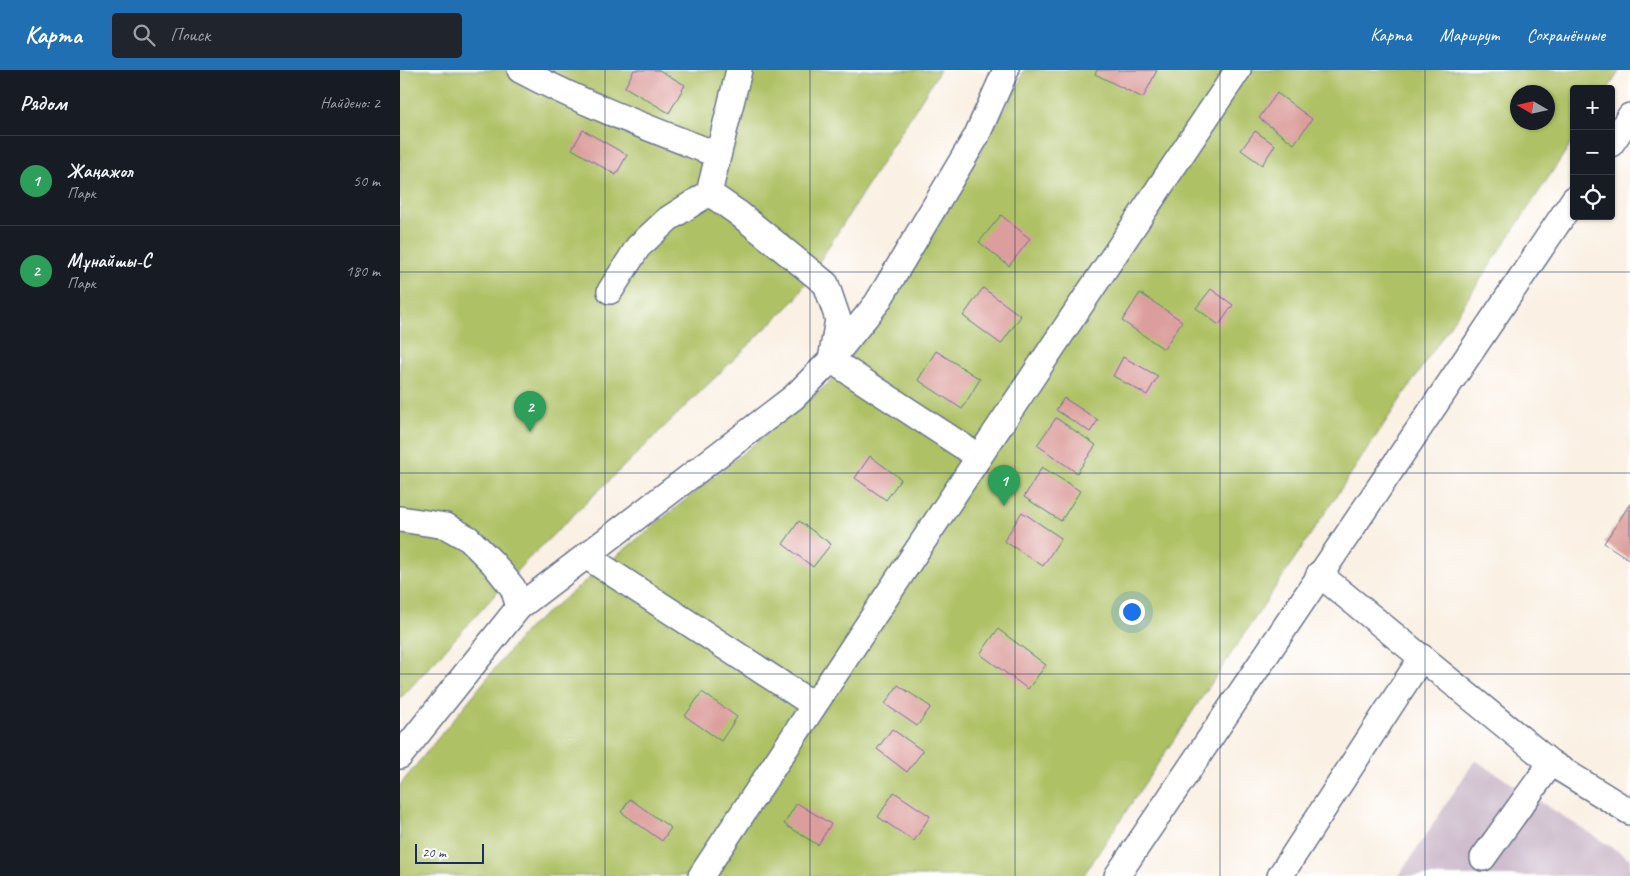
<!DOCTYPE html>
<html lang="ru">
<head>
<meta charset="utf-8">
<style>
	:root { --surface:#171b24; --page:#20242c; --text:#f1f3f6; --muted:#9ea1a6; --line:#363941; --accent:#1f6fb2 }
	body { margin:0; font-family:Caveat,sans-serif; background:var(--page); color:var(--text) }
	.controls { position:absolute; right:15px; top:15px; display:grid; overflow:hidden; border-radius:5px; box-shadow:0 1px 4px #0004 }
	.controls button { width:45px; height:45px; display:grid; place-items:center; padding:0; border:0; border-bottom:1px solid var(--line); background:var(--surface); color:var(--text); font:25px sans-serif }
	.compass { position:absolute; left:1110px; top:15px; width:45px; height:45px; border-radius:50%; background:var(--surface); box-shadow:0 1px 4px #0004; rotate:279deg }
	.scale { position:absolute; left:15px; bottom:12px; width:69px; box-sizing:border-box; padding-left:5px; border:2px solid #1b2f5e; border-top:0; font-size:14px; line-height:18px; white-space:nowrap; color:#1b2f5e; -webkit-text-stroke:4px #fff; paint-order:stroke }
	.you { position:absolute; left:731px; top:541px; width:18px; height:18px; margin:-12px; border:4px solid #fff; border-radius:50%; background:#1a73e8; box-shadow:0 0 0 8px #1a73e833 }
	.badge { display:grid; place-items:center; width:32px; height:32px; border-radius:50%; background:var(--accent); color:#fff; font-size:16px; font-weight:700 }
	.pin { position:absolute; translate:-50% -41px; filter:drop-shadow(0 1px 2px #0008) }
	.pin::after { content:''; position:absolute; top:26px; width:18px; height:15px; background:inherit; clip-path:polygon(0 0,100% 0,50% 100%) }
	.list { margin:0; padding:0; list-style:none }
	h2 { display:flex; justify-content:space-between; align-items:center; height:65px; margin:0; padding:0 20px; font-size:21px }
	h2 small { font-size:16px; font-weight:400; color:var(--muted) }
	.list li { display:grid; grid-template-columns:32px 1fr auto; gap:15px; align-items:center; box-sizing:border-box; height:90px; padding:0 20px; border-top:1px solid var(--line) }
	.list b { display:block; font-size:19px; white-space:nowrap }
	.list p { margin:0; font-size:16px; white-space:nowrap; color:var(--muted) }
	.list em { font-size:16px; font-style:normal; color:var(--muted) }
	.icon { flex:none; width:28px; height:28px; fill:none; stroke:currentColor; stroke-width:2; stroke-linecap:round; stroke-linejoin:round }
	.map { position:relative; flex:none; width:1230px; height:806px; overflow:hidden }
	header { display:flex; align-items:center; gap:30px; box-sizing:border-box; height:70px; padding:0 25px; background:var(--accent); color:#fff }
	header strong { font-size:24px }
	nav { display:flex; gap:28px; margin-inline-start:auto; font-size:18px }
	.search { width:350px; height:45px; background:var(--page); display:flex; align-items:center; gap:12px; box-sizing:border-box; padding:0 18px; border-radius:5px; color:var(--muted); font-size:19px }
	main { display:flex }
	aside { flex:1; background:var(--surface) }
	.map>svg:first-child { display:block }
</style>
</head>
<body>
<header>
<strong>Карта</strong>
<div class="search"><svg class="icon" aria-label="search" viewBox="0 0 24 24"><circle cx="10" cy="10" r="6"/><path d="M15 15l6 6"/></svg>Поиск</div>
<nav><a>Карта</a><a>Маршрут</a><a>Сохранённые</a></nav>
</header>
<main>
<aside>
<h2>Рядом<small>Найдено: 2</small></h2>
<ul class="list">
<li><span class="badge" style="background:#2e9e5b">1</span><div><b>Жаңажол</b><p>Парк</p></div><em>50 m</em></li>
<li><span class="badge" style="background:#2e9e5b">2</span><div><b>Мұнайшы-С</b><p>Парк</p></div><em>180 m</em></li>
</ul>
</aside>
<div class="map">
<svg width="1230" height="806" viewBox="0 0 1230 806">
	<rect width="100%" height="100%" fill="#fff"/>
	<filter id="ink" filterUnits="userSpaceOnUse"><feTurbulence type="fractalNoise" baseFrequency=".02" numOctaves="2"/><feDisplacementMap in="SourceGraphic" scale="10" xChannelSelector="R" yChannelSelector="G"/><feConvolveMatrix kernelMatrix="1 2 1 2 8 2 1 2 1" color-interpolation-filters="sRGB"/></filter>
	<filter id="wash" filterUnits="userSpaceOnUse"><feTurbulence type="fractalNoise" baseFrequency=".0096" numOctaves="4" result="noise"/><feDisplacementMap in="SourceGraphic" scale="20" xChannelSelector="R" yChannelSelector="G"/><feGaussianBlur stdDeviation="1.12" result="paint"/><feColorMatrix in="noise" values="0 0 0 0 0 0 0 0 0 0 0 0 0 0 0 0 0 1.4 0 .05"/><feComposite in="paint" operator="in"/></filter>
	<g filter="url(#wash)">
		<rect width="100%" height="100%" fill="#faf0e3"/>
		<polygon fill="#cfbdce" points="1075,690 1230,789 1230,806 999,806"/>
		<g fill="#afc165" stroke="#657862" fill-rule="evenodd">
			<polygon points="0,0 540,0 395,230 124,493 0,629"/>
			<path d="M 624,0 L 1220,0 L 1208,19 L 1174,19 L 1174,69 L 683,806 L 0,806 L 0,715 L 127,559 L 429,313 L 508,208 L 619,14 ZM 1118,22 L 1148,22 L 1148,52 L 1118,52 Z"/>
		</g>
		<g id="blocks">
			<g fill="#dc9e9c">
				<polygon points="234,0 259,0 285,15 269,43 225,17"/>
				<polygon points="697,0 757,0 743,28 695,4"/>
				<polygon points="877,23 912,49 894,74 859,48"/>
				<polygon points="183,60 227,85 216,105 172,79"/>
				<polygon points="855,61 875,75 862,95 841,80"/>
				<polygon points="601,145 630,169 609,196 579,172"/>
				<polygon points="583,218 621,246 601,274 563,246"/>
				<polygon points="811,219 833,235 819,255 796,238"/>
				<polygon points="740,223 782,251 764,279 722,251"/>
				<polygon points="536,281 580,309 562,339 518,310"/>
				<polygon points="723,287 758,306 747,325 713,306"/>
				<polygon points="664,328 698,350 690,362 656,340"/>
				<polygon points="656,348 696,375 677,403 637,375"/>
				<polygon points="470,386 501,409 486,430 455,408"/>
				<polygon points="642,397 680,421 661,451 624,427"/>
				<polygon points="1230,434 1230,490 1204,473"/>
				<polygon points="622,442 661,468 643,496 604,471"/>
				<polygon points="399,451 431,474 413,497 383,474"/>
				<polygon points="598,559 646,595 628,619 580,584"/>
				<polygon points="498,615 531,637 517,656 485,634"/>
				<polygon points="302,622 337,647 321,671 285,646"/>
				<polygon points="492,659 523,681 507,702 477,679"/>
				<polygon points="494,722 530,746 514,771 478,747"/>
				<polygon points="230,729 271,758 262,771 221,742"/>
				<polygon points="397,733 431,754 418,775 384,754"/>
			</g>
		</g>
	</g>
	<g filter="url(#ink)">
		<use href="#blocks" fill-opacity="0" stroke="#69738d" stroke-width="1"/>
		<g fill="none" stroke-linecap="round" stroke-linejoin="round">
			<defs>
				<g id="minor">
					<path d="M 120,0 C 183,34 251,59 318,85"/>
					<polyline points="1211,74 1230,46"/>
					<polyline points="309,123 338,143 426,214 438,249 431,290 579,387"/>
					<polyline points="210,221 238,177 268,149 309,123 339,0"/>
					<polyline points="0,449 46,456 69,469 93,493 113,518 119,537"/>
					<polyline points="186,486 414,635"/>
					<polyline points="919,504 1151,693 1230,742"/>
					<polyline points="0,686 119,537 394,327 431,290 477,233 576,67 606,0"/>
					<polyline points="1083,788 1151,693"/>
					<polyline points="301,806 579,387 838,0"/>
					<polyline points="717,806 1174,129"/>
					<polyline points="880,806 1022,587"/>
				</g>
			</defs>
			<use href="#minor" stroke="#69738d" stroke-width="28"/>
			<use href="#minor" stroke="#fff" stroke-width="25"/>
		</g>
	</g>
	<path fill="none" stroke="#1b2f5e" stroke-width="1" stroke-opacity="0.55" d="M 205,0 L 205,806M 410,0 L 410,806M 615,0 L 615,806M 820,0 L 820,806M 1025,0 L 1025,806M 0,202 L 1230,202M 0,403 L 1230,403M 0,604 L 1230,604"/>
</svg>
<div class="controls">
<button>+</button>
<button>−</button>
<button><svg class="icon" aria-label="locate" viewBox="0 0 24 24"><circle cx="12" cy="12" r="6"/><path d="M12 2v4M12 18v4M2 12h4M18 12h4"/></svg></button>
</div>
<svg class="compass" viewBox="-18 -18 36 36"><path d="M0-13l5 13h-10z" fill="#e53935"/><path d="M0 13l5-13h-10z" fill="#9ea1a6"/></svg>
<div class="scale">20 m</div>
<div class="you"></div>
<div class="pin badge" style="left:604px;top:436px;background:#2e9e5b">1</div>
<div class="pin badge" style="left:130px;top:362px;background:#2e9e5b">2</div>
</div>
</main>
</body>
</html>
